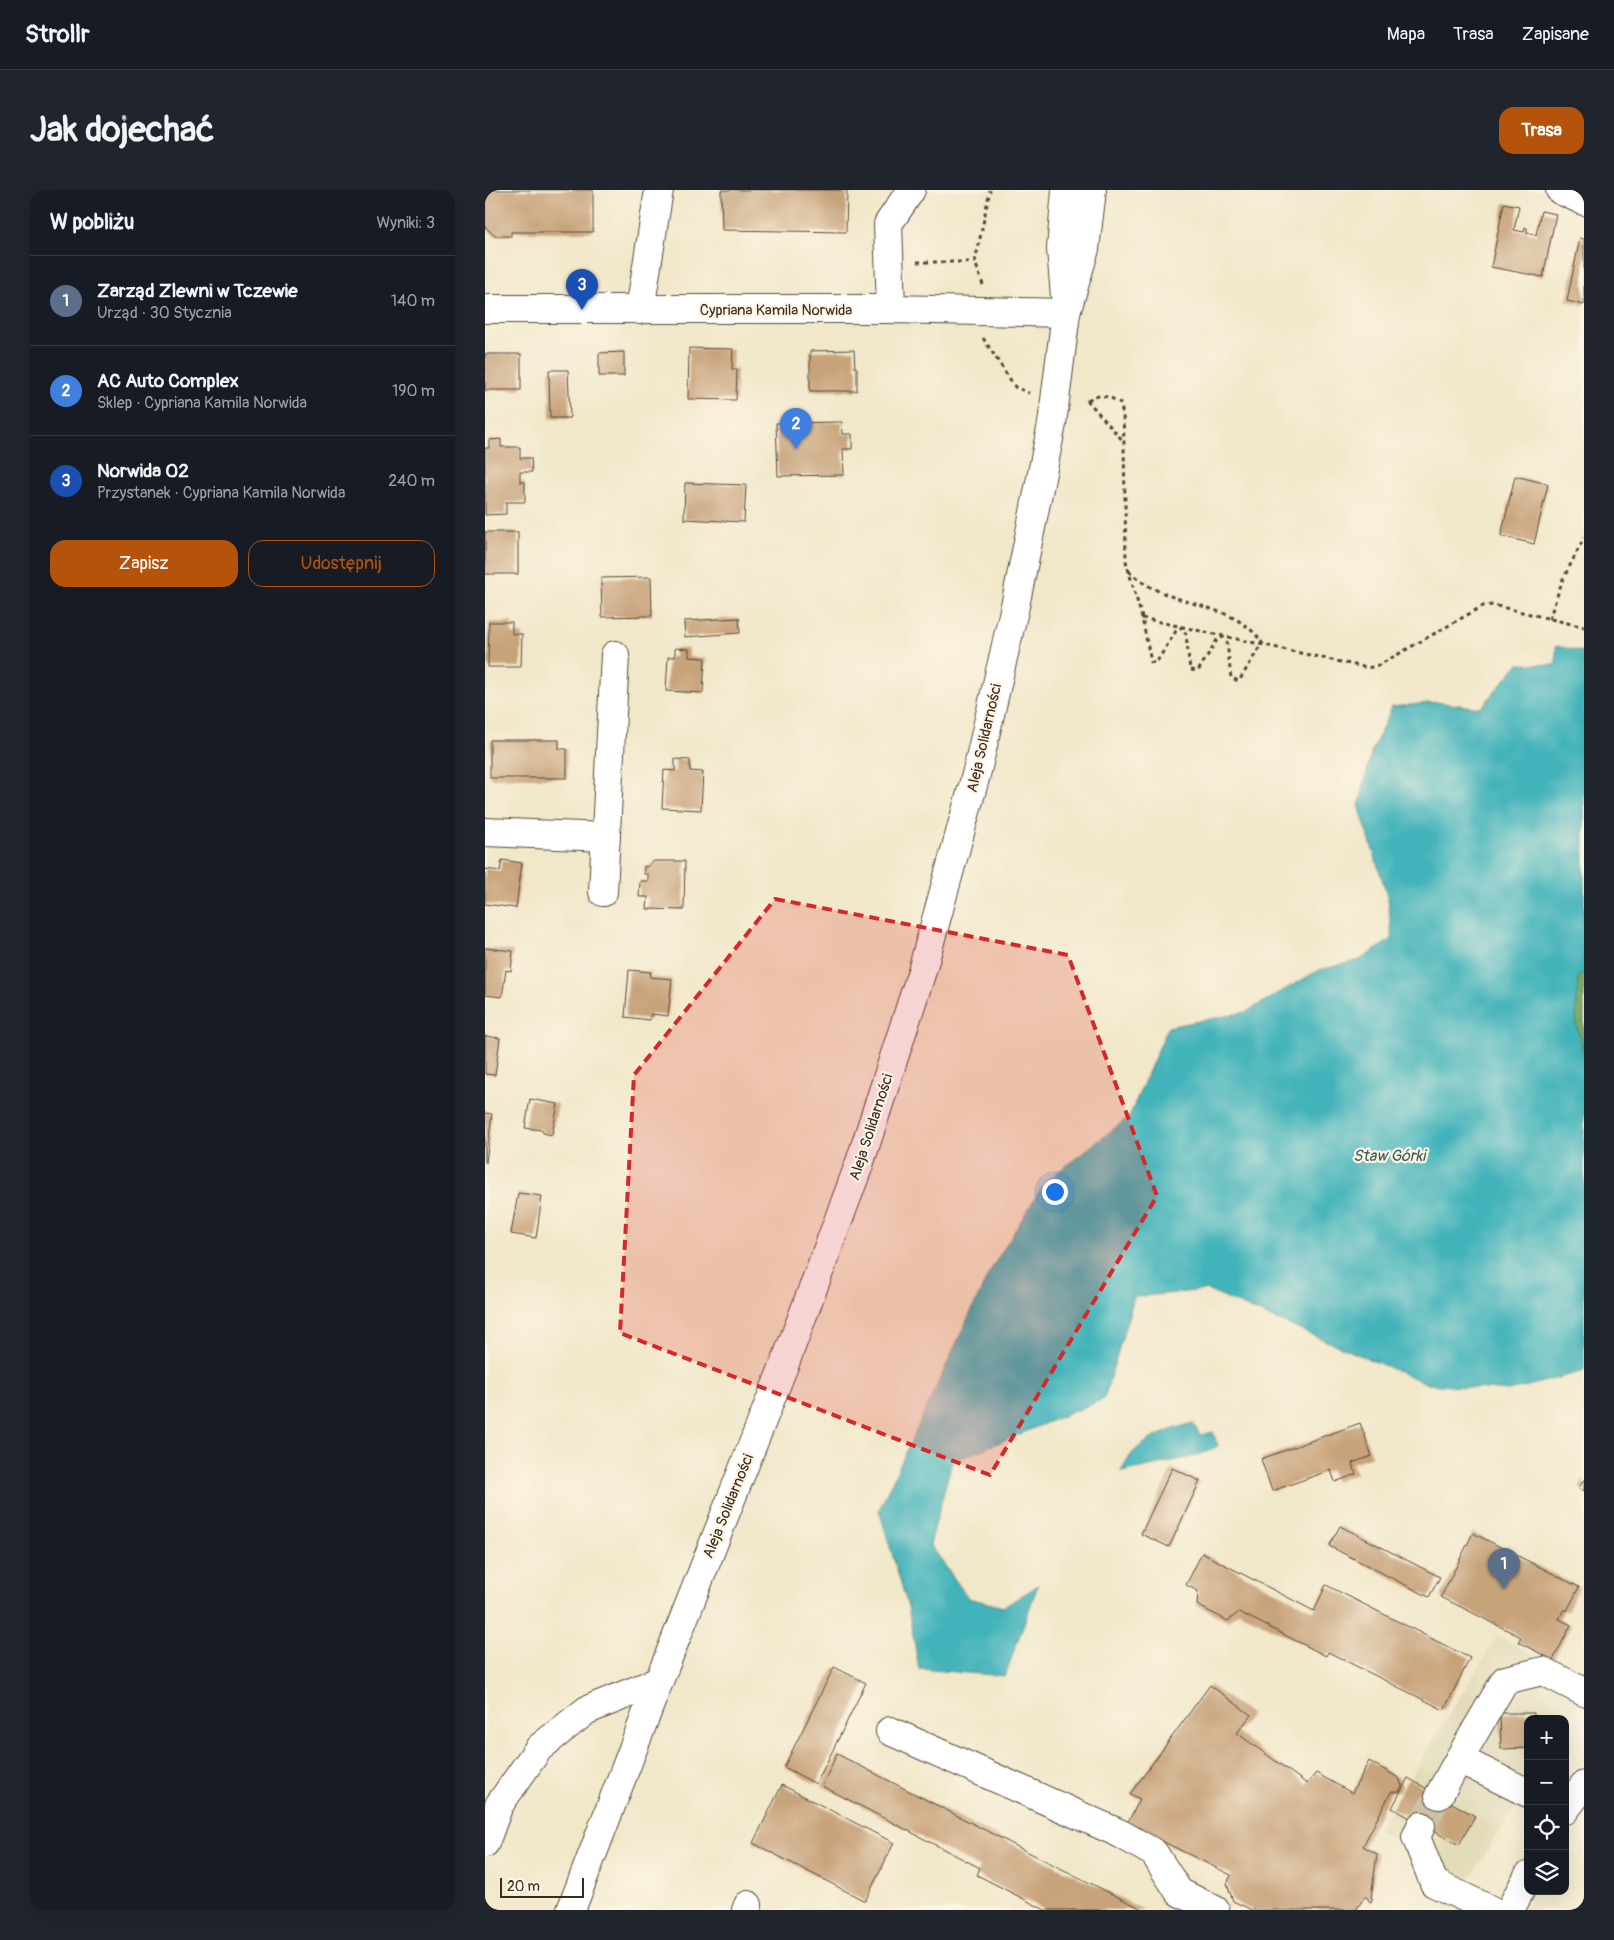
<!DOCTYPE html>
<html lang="pl">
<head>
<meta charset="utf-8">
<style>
	:root { --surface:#171b24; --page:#20242c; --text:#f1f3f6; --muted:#9ea1a6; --line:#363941; --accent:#b45309 }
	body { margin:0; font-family:Pangolin,sans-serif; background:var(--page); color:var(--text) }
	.controls { position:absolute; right:15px; bottom:15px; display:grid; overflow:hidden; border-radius:10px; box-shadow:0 5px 20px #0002 }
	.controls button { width:45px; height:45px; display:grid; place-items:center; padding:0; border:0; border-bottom:1px solid var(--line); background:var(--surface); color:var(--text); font:25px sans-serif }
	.scale { position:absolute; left:15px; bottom:12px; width:84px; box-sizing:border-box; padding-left:5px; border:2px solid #3b2a1e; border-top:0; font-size:14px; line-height:18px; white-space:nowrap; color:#3b2a1e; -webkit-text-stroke:4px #fcf5e5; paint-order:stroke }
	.you { position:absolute; left:569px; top:1001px; width:18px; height:18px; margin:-12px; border:4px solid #fff; border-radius:50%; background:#1a73e8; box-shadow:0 0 0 8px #1a73e833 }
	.badge { display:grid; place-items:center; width:32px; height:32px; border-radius:50%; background:var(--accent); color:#fff; font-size:16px; font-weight:700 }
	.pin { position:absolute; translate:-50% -41px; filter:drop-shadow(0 1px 2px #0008) }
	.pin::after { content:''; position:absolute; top:26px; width:18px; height:15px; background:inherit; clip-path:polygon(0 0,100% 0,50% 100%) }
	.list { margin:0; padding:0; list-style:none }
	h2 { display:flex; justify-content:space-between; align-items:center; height:65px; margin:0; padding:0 20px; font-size:21px }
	h2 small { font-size:16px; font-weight:400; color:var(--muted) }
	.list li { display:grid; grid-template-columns:32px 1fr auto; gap:15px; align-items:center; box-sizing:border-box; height:90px; padding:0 20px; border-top:1px solid var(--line) }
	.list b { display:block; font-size:19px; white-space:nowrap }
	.list p { margin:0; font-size:16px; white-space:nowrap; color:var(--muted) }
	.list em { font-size:16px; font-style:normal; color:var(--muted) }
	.actions { display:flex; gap:10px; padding:15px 20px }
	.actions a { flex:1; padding:11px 0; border:1px solid var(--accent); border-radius:15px; text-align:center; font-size:18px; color:var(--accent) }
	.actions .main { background:var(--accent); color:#fff }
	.icon { flex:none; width:28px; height:28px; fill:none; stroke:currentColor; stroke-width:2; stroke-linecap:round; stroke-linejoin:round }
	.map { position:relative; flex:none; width:1099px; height:1720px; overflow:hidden; border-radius:15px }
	header { display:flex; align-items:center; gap:30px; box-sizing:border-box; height:70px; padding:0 25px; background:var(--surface); border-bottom:1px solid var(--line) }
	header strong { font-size:24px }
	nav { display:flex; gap:28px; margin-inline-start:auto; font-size:18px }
	.intro { display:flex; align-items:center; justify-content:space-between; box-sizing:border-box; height:120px; padding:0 30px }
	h1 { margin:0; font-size:35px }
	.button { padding:12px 22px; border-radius:15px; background:var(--accent); color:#fff; font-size:18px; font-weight:700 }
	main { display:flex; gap:30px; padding:0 30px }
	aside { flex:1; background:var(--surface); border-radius:15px; box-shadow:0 5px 20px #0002 }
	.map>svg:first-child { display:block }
</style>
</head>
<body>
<header>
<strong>Strollr</strong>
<nav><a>Mapa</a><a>Trasa</a><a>Zapisane</a></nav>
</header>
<div class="intro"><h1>Jak dojechać</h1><a class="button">Trasa</a></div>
<main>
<aside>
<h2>W pobliżu<small>Wyniki: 3</small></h2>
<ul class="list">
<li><span class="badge" style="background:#5c6f8a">1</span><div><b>Zarząd Zlewni w Tczewie</b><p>Urząd · 30 Stycznia</p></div><em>140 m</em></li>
<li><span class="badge" style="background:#3f7fe0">2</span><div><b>AC Auto Complex</b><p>Sklep · Cypriana Kamila Norwida</p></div><em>190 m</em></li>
<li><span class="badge" style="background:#1a4fb4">3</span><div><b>Norwida 02</b><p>Przystanek · Cypriana Kamila Norwida</p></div><em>240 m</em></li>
</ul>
<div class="actions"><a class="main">Zapisz</a><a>Udostępnij</a></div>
</aside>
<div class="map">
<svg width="1099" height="1720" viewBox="0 0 1099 1720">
	<rect width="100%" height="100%" fill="#fcf5e5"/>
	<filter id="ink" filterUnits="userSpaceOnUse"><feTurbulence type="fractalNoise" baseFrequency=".02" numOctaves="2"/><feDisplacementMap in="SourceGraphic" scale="10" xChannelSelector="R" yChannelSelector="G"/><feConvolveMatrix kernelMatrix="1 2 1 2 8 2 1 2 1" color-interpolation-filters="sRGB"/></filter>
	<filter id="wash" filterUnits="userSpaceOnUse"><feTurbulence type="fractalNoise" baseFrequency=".0096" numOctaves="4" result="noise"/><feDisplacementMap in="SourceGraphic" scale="20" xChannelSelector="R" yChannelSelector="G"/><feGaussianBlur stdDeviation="1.12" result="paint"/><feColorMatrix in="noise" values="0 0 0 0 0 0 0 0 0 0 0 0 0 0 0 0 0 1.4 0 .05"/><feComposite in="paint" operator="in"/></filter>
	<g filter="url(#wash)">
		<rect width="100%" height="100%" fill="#f1e7c9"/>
		<polygon fill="#e2dcba" points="1012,1447 1099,1487 1099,1506 1080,1536 1080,1529 1043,1529 1043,1596 984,1690 893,1640"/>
		<polygon fill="#7baa64" stroke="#5b6a41" points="1099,782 1099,863 1091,834 1093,788"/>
		<g fill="#42b3ba" stroke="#3e6e6c">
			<polygon points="1071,456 1099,462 1099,782 1093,788 1091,834 1099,863 1099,1181 1024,1201 943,1194 721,1100 649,1107 619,1209 467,1272 445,1354 483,1408 519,1417 553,1395 520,1486 434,1479 423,1417 394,1320 505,1081 560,992 644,927 683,837 761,822 834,780 875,770 907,749 903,708 874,616 886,563 907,517 952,512 996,518 1033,474 1071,475"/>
			<path d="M 708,1233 L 715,1245 L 728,1242 L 733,1256 L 711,1266 L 636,1282 C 639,1276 642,1269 646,1265 C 658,1249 689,1238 708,1233 Z"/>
		</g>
		<g id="blocks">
			<g fill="#c7a37a">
				<polygon points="0,0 108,0 108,42 26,42 26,46 10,46 0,37"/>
				<polygon points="236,0 362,0 361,42 237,40"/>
				<polygon points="1019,13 1034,16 1029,40 1039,42 1040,37 1042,38 1042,42 1051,45 1056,21 1071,24 1058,87 1006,77"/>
				<polygon points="1095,48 1099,49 1099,115 1082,111"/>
				<polygon points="204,158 248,159 247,179 252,179 251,210 203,209"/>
				<polygon points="369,160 370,178 372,178 372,201 325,201 325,161"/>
				<polygon points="139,162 139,186 114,186 114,163"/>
				<rect x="0" y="164" width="36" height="36"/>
				<polygon points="64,180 83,180 85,228 65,228"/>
				<polygon points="357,232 358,244 367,244 367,259 358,259 359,285 293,286 291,233"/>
				<polygon points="16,249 16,257 35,257 35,268 46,268 47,282 35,282 35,292 40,292 40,312 21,312 21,324 0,325 0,258 4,258 4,250"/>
				<polygon points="1030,286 1063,294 1049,354 1016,346"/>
				<polygon points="200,293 261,295 259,332 199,329"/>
				<rect x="0" y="342" width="33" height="42"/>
				<polygon points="166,387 167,426 117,427 116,388"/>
				<polygon points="254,428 255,443 200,447 199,431"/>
				<polygon points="4,432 27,432 27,444 37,444 36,477 3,477"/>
				<polygon points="190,458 204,459 204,467 220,468 218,503 181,501 183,467 190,467"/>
				<polygon points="5,550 74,550 74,559 82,559 82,588 5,588"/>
				<polygon points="190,569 205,570 205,581 218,582 216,620 177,618 179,580 190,581"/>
				<polygon points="17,670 37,673 31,718 0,714 0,679 15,681"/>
				<polygon points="169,671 200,671 199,720 162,719 163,707 154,707 155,691 163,691 163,684 159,684 159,676 162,677"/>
				<polygon points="0,758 28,761 26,781 21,780 17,807 0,805"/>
				<polygon points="144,780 166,782 165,787 187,789 183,826 166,824 165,830 140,827"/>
				<polygon points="0,846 15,848 10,885 0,884"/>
				<polygon points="45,909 73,914 67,945 58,943 58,940 40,938"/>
				<polygon points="0,923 7,924 1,973 0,972"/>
				<polygon points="33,1003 57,1006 51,1048 26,1044"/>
				<polygon points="875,1233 887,1266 867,1273 871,1284 850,1292 846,1280 787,1301 776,1269"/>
				<polygon points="687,1278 715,1291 684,1357 656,1344"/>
				<polygon points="1099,1289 1099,1301 1094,1298"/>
				<polygon points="855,1336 955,1387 944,1407 844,1356"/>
				<polygon points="988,1343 1094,1397 1082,1421 1079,1419 1074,1429 1086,1435 1068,1470 1033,1452 1036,1447 956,1407"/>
				<polygon points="717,1363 829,1421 841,1395 985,1468 959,1520 843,1462 841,1466 754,1422 743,1431 712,1415 713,1401 701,1395"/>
				<polygon points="349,1477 381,1493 331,1594 299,1577"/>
				<polygon points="725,1495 766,1525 752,1543 822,1594 831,1583 867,1603 884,1571 914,1588 917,1596 914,1602 906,1602 878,1656 892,1664 886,1708 888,1709 886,1712 880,1706 871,1720 767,1720 748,1711 742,1694 746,1685 642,1634 655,1609 645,1604"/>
				<polygon points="1015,1523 1049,1523 1049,1529 1043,1529 1043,1558 1016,1559"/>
				<polygon points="352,1564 535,1658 659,1720 560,1720 492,1685 495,1678 337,1596"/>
				<polygon points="923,1588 990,1626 974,1655 907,1618"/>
				<polygon points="297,1595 409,1653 380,1711 268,1653"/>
			</g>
		</g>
	</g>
	<g filter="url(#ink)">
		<use href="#blocks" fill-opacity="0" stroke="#564638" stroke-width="1"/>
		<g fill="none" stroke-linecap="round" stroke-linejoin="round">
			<polyline stroke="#cdc1a7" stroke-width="28" stroke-dasharray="28 14" stroke-linecap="butt" points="936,1636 954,1605"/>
			<defs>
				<g id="minor">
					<polyline points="1075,0 1099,11"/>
					<polyline points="0,119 406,119 581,123"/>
					<polyline points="406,119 403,34 426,0"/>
					<polyline points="155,120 174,0"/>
					<polyline points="0,642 121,647"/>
					<polyline points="118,702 130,465"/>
					<polyline points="405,1541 636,1644 669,1663 694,1702 730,1720"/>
					<polyline points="974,1569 1020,1490 1058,1481 1099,1502"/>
					<polyline points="954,1605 974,1569 1043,1603"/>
					<polyline points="1080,1620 1099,1595"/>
					<polyline points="936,1636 931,1647 949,1693 1006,1720"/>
					<polyline points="0,1653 14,1615 54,1558 102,1520 174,1491"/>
					<polyline points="261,1720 263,1715"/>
					<polyline points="1025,1720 1043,1686"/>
				</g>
				<g id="major">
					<polyline points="580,106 576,59 581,0"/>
					<polyline points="86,1720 174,1491 300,1173 374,975 437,781 492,581 530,416 567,234 581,123 600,59 607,0"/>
				</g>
			</defs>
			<use href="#minor" stroke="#564638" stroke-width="30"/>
			<use href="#major" stroke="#564638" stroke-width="30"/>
			<g stroke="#564638" stroke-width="3" stroke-dasharray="4 4" stroke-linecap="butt">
				<polyline points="432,72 490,72"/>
				<polyline points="498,95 490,72 505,0"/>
				<polyline points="498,148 530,197 544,203"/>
				<polyline points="602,210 639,252"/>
				<path d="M 603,210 C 614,203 624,206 635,213 L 638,224 L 639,253 L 641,371 L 657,428 L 666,472 L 671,473 L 691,441 L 697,437 L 701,444 L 705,480 L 713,481 L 732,450 L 738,447 L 742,452 L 746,488 L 754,491 L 776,455"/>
				<path d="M 644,381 C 683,421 751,408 779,456"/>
				<polyline points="657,428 883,478 894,475 998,416 1008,415 1099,437"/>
				<polyline points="1064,429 1078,389 1099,348"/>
			</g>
			<use href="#minor" stroke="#fff" stroke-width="28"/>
			<use href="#major" stroke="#fff" stroke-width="28"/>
		</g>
	</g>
	<path fill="#d62828" fill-opacity="0.2" stroke="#d62828" stroke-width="4" stroke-dasharray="10 6" stroke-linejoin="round" d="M 290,709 L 583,765 L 672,1006 L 505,1285 L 135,1143 L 149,885 Z"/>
	<g text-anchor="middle" stroke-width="4.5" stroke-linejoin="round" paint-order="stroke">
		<g font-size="15" fill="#3b2a1e" stroke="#fcf5e5">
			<text x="291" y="125">Cypriana Kamila Norwida</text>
			<text transform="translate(499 548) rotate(-77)" y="5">Aleja Solidarności</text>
			<text transform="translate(386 937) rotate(-72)" y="5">Aleja Solidarności</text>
			<text transform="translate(243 1316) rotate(-68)" y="5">Aleja Solidarności</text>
		</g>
		<g font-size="16" font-style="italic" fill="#3d5a55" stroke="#fcf5e5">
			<text x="904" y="971">Staw Górki</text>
		</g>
	</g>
</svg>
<div class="controls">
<button>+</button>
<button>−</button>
<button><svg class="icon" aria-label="locate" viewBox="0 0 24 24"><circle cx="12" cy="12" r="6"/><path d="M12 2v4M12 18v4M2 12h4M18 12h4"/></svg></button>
<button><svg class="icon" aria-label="layers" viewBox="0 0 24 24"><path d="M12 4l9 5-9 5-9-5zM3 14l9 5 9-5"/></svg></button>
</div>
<div class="scale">20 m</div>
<div class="you"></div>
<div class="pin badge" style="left:1019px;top:1399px;background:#5c6f8a">1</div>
<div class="pin badge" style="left:311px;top:259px;background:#3f7fe0">2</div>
<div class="pin badge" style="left:97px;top:120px;background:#1a4fb4">3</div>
</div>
</main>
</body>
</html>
